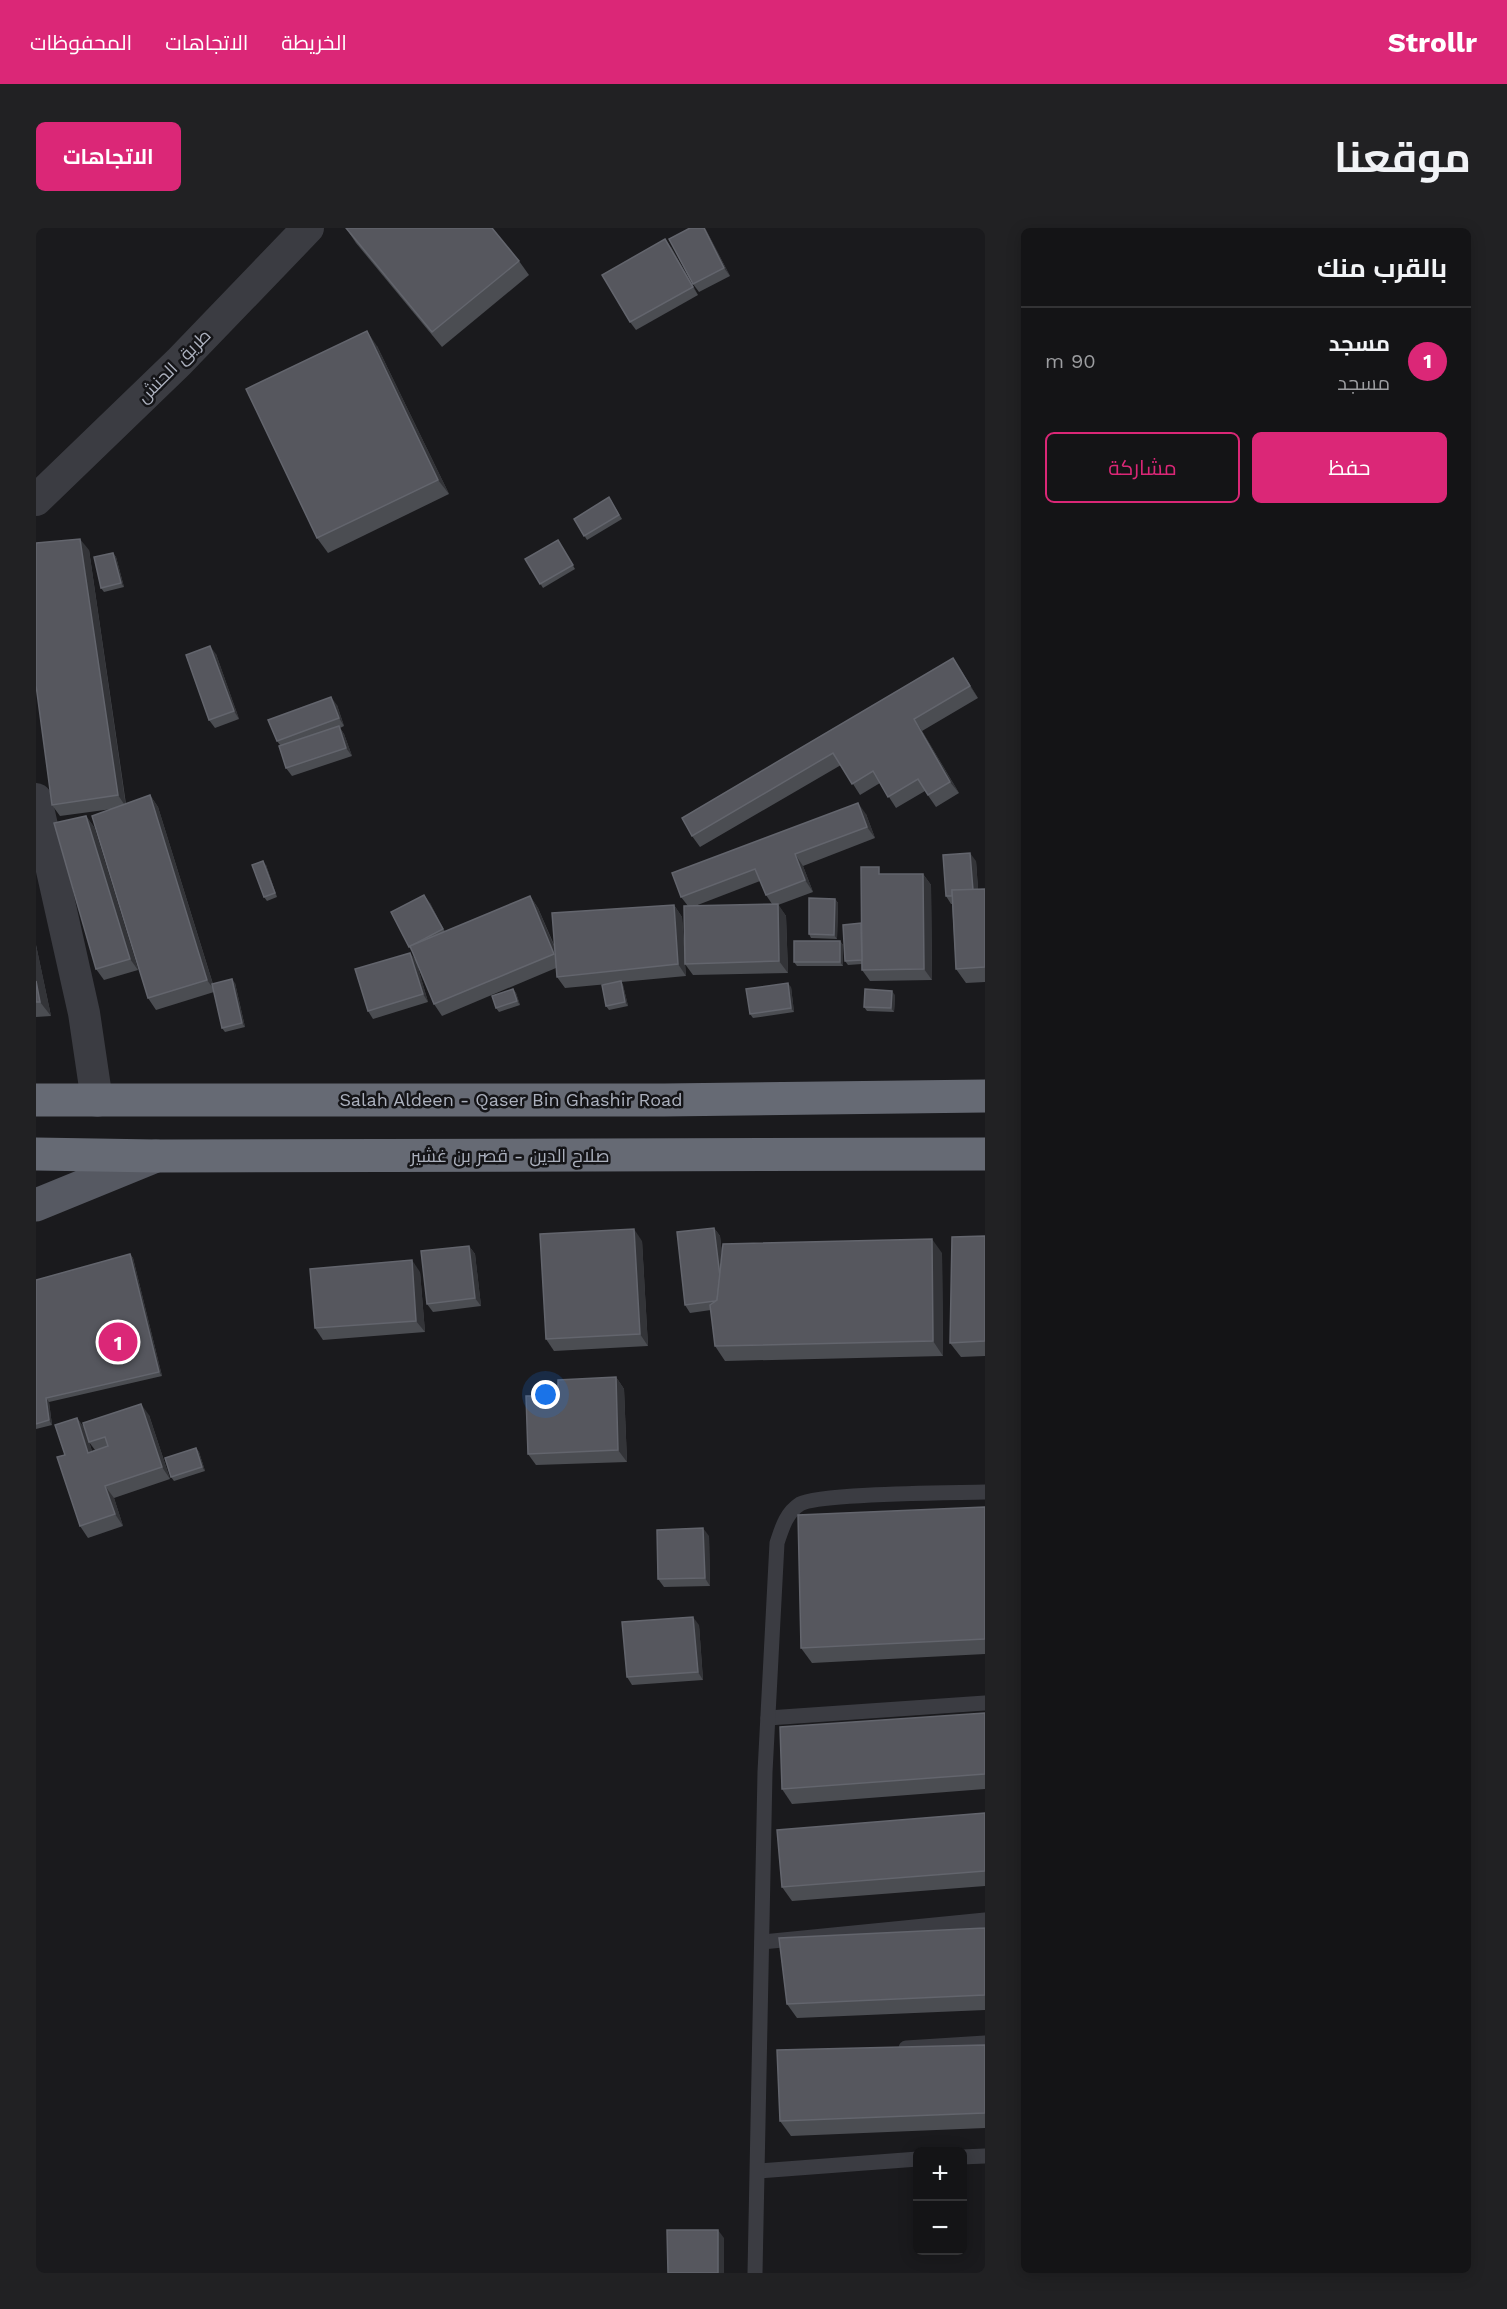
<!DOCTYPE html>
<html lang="ar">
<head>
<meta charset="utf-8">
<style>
	:root { --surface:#141416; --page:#212123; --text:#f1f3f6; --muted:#9d9ea1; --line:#333335; --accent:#db2777 }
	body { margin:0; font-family:"Work Sans",Cairo,sans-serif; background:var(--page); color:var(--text); direction:rtl }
	.controls { position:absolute; right:18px; bottom:18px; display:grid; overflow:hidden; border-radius:9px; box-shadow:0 3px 15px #0003 }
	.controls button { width:54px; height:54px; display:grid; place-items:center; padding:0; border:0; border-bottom:2px solid var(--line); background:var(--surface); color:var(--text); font:30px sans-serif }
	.you { position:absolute; left:510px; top:1167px; width:21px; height:21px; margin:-15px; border:4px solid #fff; border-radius:50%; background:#1a73e8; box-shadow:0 0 0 9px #1a73e833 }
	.badge { display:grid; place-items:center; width:39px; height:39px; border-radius:50%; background:var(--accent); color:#fff; font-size:20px; font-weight:700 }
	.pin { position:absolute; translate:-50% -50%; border:3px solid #fff; box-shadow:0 2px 6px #0006 }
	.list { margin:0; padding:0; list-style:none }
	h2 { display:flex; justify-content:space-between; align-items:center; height:78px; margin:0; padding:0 24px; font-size:26px }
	h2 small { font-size:20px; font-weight:400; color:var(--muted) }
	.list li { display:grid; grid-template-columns:39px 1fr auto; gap:18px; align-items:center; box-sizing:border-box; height:108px; padding:0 24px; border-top:2px solid var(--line) }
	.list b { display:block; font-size:22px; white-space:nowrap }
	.list p { margin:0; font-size:20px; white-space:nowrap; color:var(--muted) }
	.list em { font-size:20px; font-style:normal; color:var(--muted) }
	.actions { display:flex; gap:12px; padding:18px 24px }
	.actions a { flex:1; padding:14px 0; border:2px solid var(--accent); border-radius:9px; text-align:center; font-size:21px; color:var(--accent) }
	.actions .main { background:var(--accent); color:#fff }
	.map { position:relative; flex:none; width:949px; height:2045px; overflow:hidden; direction:ltr; border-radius:9px }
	header { display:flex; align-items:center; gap:36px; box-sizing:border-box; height:84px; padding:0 30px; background:var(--accent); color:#fff }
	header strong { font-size:28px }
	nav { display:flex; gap:33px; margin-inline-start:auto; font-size:21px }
	.intro { display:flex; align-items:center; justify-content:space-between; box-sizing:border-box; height:144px; padding:0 36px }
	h1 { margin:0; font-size:42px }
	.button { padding:15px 27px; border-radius:9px; background:var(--accent); color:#fff; font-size:21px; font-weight:700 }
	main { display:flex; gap:36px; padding:0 36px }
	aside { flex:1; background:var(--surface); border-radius:9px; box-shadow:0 3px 15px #0003 }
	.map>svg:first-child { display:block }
</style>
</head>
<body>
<header>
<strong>Strollr</strong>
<nav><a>الخريطة</a><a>الاتجاهات</a><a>المحفوظات</a></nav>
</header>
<div class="intro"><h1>موقعنا</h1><a class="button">الاتجاهات</a></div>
<main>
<aside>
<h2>بالقرب منك<small></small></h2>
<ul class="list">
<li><span class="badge">1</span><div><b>مسجد</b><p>مسجد</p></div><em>90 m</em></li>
</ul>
<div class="actions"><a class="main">حفظ</a><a>مشاركة</a></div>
</aside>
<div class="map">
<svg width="949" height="2045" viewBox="0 0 949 2045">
	<rect width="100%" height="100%" fill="#1a1a1d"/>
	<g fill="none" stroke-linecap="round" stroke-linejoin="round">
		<g stroke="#3b3c42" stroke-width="15">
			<polyline points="732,1490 949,1475"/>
			<polyline points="726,1714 949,1692"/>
			<polyline points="870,1820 949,1815"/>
			<polyline points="926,1929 949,1928"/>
			<polyline points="722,1943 882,1931"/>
			<path d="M 719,2045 L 729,1544 L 741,1315 C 746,1300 750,1285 764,1276 C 783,1265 918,1265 949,1264"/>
		</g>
		<g stroke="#3b3c42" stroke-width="32">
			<polyline points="0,272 143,134 272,0"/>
			<polyline points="0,571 48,785 61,873"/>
		</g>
		<polyline stroke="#565962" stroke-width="33" points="0,977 120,928"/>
		<g stroke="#666a74" stroke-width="33">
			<polyline points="0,872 628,872 949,868"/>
			<polyline points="0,926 120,928 949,926"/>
		</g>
	</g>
	<g fill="#4b4d52" fill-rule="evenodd">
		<polygon points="310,0 483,33 493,47 406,119 320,15"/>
		<polygon points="654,0 669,0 694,48 663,64 657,56"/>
		<polygon points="635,19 662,67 600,102 594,94"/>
		<polygon points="341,118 413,266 292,325 281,310"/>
		<polygon points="573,269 586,291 551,312 538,291"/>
		<polygon points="522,312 539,341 507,360 489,331"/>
		<polygon points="53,322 90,576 114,567 122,579 177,756 199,755 209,799 189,804 186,800 178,764 120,782 112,770 76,581 24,588 16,577"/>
		<polygon points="77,325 80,329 88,359 68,364 65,360"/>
		<polygon points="180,426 203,491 179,500 173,492"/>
		<polygon points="917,430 942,470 886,503 923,565 900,579 889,563 860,580 844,555 824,567 805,537 664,619 656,608"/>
		<polygon points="301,477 308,498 304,500 308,506 316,528 256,548 250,540 244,517 241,513"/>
		<path d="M 830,586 L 839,610 L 767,638 L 777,664 L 742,677 L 750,688 L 752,745 L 657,747 L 649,736 L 650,748 L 585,754 L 587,757 L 592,778 L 573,782 L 570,778 L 572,756 L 529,760 L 521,749 L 520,740 L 406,788 L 398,776 L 377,725 L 373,719 L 394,675 L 409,704 L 494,668 L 502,680 L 519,719 L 638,677 L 646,689 L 649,732 L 652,678 L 645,669 ZM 724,653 L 730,667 L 736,676 L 659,678 Z"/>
		<polygon points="50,588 58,599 102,742 68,752 60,741"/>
		<polygon points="940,633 942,661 949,661 949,754 930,755 920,741 916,676 915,676 910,668"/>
		<polygon points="230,637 241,669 231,673 228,669"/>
		<polygon points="848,646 887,646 895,657 896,752 834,753 826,742 826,736 812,737 809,733 825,695"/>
		<polygon points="799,671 802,675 801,711 775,710 773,706"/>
		<polygon points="804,713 807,717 807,738 761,738 758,734"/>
		<polygon points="0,717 15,788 0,789"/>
		<polygon points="374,725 380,733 392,774 337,791 332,783"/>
		<polygon points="755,759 758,784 717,790 714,786"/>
		<polygon points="477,761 480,765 484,777 463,784 460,780"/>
		<polygon points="859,767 858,784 831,783 828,779"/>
		<polygon points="678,1000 684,1008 686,1026 906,1025 907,1128 689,1133 679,1118 675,1082 654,1085 649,1077"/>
		<polygon points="949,1008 949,1128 925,1129 914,1115"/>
		<polygon points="606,1013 612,1118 518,1123 510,1111"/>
		<polygon points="433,1018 439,1026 445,1078 397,1084 391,1076"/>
		<polygon points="94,1026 97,1030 126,1148 13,1174 16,1197 0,1201 0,1052"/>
		<polygon points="384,1044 389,1104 287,1112 279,1100"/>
		<polygon points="580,1149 588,1161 591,1234 500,1237 492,1226 522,1168"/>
		<polygon points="113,1187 134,1251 78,1270 87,1298 52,1310 44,1298 29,1227 41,1190 49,1201 56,1223 59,1222 53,1214"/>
		<polygon points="160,1220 163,1224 169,1243 138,1253 135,1249"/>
		<polygon points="949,1279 949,1426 776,1435 765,1420"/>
		<polygon points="673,1308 674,1358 628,1359 622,1351"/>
		<polygon points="663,1397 667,1452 596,1457 591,1449"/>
		<polygon points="949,1485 949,1561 756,1576 746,1561"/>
		<polygon points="949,1585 949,1658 756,1673 746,1659"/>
		<polygon points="949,1700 949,1782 761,1790 751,1776"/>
		<polygon points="949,1817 949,1900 755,1908 744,1893"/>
	</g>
	<g fill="#333438">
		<polygon points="668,0 670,2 694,48 688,40"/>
		<polygon points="629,11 635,19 662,67 657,59"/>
		<polygon points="331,103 341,118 413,266 402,252"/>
		<polygon points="44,311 53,322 90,579 82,567"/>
		<polygon points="77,325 80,329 88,359 85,355"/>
		<polygon points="174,418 180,426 203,491 198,483"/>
		<polygon points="917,430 925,442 942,470 934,458"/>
		<polygon points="295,469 301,477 308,498 303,490"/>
		<polygon points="878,491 886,503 923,565 914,554"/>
		<polygon points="303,498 308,506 316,528 310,520"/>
		<polygon points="114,567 122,579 179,763 171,752"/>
		<polygon points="822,575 830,586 839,610 831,599"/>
		<polygon points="50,588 58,599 102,742 94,731"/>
		<polygon points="934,625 940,633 943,674 937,666"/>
		<polygon points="759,626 767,638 777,664 769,652"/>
		<polygon points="227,633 230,637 241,669 239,665"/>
		<polygon points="887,646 895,657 896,752 888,741"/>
		<polygon points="388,667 394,675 412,709 407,701"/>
		<polygon points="494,668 502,680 526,737 518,726"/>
		<polygon points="799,671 802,675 801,711 798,707"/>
		<polygon points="742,676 750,688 752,745 743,733"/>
		<polygon points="638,677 646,689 650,748 642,736"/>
		<polygon points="804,713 807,717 807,738 804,734"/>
		<polygon points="0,717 15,788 4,774 0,753"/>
		<polygon points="374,725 380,733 392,774 387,766"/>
		<polygon points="196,751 199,755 209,799 206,795"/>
		<polygon points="585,753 587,757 592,778 589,774"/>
		<polygon points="752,755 755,759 758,784 755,780"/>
		<polygon points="477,761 480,765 484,777 481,773"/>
		<polygon points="856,763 859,767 858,784 855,780"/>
		<polygon points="678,1000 684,1008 692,1080 686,1072"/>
		<polygon points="598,1001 606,1013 612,1118 604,1106"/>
		<polygon points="896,1011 906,1025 907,1128 897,1113"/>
		<polygon points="433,1018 439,1026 445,1078 439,1070"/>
		<polygon points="94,1026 97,1030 126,1148 123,1144"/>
		<polygon points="376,1032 384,1044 389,1104 380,1093"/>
		<polygon points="580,1149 588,1161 591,1234 582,1222"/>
		<polygon points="10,1170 13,1174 16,1197 13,1192"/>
		<polygon points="105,1176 113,1187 134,1251 126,1239"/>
		<polygon points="41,1190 49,1201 60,1236 52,1225"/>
		<polygon points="160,1220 163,1224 169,1243 166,1239"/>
		<polygon points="69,1258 78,1270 87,1298 79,1286"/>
		<polygon points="667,1300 673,1308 674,1358 669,1350"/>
		<polygon points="657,1389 663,1397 667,1452 662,1444"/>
		<polygon points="682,2002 688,2010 688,2045 682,2045"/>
	</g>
	<g fill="#56575e" stroke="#63656d" stroke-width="1.5">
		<polygon points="310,0 456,0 483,33 396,104"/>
		<polygon points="654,0 668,0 688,40 657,56 633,11"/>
		<polygon points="629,11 657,59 594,94 566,47"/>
		<polygon points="331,103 402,252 281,310 210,161"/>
		<polygon points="573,269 583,287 548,308 538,291"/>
		<polygon points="44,311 82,567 16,577 0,457 0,315"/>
		<polygon points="522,312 537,337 504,356 489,331"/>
		<polygon points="77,325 85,355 65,360 58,329"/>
		<polygon points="174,418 198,483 173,492 150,427"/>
		<polygon points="917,430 934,458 878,491 914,554 892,567 882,551 852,569 837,543 816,556 797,525 656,608 646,590"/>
		<polygon points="295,469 303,490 241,513 232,492"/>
		<polygon points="303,498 310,520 250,540 243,518"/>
		<polygon points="114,567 171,752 112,770 56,588"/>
		<polygon points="822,575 831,599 759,626 769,652 730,667 719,641 645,669 636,645"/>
		<polygon points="50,588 94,731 60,741 18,595"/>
		<polygon points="934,625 937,662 916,662 916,668 910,668 907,627"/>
		<polygon points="227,633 239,665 228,669 216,637"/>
		<polygon points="825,639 843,639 843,646 887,646 888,741 826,742"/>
		<polygon points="949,661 949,739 920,741 916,662"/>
		<polygon points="388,667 407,701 373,719 355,684"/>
		<polygon points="494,668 518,726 398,776 374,718"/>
		<polygon points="773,670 799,671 798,707 773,706"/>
		<polygon points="742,676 743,733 649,736 648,678"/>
		<polygon points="638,677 642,736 521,749 516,685"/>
		<polygon points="825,695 826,732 809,733 807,697"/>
		<rect x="758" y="713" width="46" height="21"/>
		<polygon points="374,725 387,766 332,783 319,741"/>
		<polygon points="196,751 206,795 186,800 176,756"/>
		<polygon points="0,753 4,774 0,774"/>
		<polygon points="585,753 589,774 570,778 566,757"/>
		<polygon points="752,755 755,780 714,786 710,761"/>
		<polygon points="477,761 481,773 460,780 456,768"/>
		<polygon points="829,761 856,763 855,780 828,779"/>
		<polygon points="678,1000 684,1048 681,1072 679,1073 649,1077 641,1004"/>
		<polygon points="598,1001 604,1106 510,1111 504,1006"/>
		<polygon points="949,1008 949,1113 914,1115 916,1009"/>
		<polygon points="896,1011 897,1113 679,1118 674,1077 681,1072 687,1016"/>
		<polygon points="433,1018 439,1070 391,1076 385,1023"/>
		<polygon points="94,1026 123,1144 10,1170 13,1192 0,1196 0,1052"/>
		<polygon points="376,1032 380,1093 279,1100 274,1041"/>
		<polygon points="580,1149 582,1222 492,1226 490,1168 522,1168 522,1152"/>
		<polygon points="105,1176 126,1239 69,1258 79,1286 44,1298 21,1229 29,1227 19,1197 41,1190 52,1225 72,1218 69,1209 53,1214 47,1195"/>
		<polygon points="160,1220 166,1239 135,1249 129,1230"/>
		<polygon points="949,1279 949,1411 765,1420 762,1287"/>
		<polygon points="667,1300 669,1350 622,1351 621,1302"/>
		<polygon points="657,1389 662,1444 591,1449 586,1394"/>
		<polygon points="949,1485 949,1546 746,1561 744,1499"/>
		<polygon points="949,1585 949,1643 746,1659 741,1602"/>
		<polygon points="949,1700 949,1767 751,1776 743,1710"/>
		<polygon points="949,1817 949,1885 744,1893 741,1822"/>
		<polygon points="631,2002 682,2002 682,2045 632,2045"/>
	</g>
	<g text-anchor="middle" stroke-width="5" stroke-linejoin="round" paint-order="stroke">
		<g font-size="18" fill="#acb1be" stroke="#151518">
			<text transform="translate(138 138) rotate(-45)" y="6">طريق الحنش</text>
			<text x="475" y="878">Salah Aldeen - Qaser Bin Ghashir Road</text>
			<text x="474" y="934">صلاح الدين - قصر بن غشير</text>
		</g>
	</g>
</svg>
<div class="controls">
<button>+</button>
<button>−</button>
</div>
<div class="you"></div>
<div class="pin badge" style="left:82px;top:1114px">1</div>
</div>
</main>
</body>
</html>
